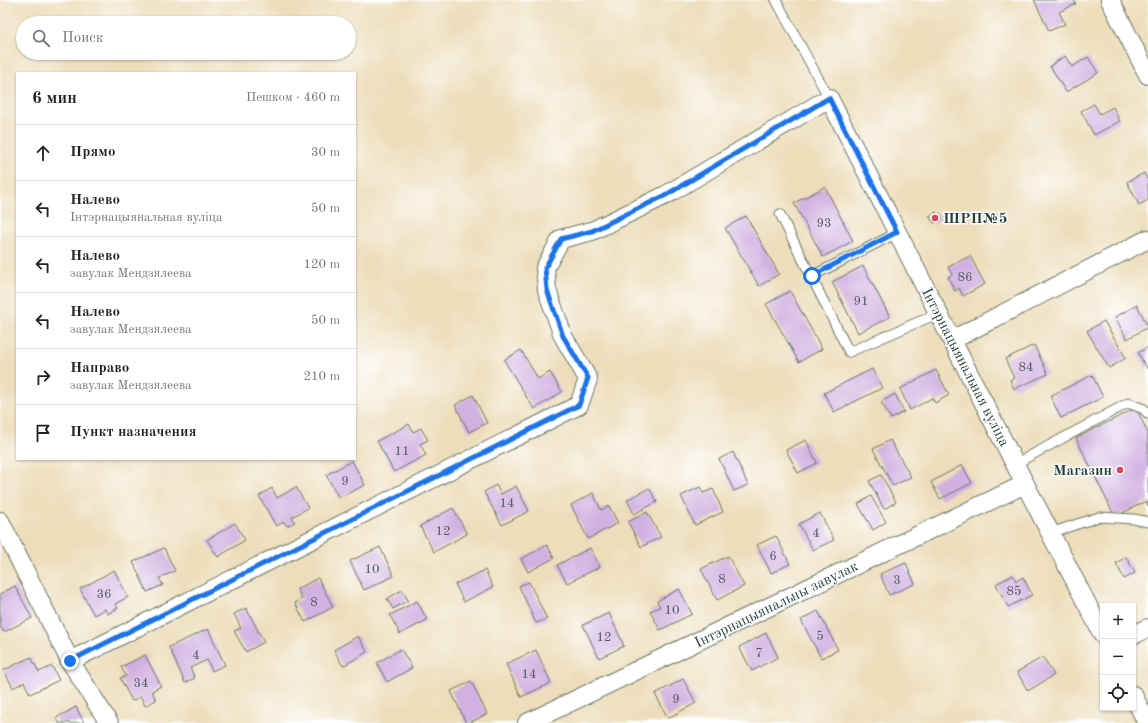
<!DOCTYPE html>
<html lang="ru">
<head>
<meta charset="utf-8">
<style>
	:root { --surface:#fff; --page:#f6f6f6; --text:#222; --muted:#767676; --line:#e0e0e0 }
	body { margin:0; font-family:"Old Standard TT",serif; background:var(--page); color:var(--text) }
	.controls { position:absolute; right:12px; bottom:12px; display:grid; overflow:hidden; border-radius:0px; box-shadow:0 1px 3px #0004 }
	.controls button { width:36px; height:36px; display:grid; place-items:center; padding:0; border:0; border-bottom:1px solid var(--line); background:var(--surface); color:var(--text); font:20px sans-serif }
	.stop { position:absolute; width:12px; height:12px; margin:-9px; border:3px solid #1a73e8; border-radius:50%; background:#fff }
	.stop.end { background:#1a73e8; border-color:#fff; box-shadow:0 1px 4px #0008 }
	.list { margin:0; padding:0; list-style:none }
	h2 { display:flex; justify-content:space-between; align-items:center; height:52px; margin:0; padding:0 16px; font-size:17px }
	h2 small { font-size:13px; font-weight:400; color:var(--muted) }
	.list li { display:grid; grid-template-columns:26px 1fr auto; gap:12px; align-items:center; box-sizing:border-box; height:56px; padding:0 16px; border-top:1px solid var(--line) }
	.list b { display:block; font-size:15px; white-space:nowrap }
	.list p { margin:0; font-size:13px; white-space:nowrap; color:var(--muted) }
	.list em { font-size:13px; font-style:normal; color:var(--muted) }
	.icon { flex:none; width:22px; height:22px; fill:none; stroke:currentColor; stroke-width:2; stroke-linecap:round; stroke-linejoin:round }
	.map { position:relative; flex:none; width:1148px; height:723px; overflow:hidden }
	.search { position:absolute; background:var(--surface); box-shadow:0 1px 3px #0004; left:16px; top:16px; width:340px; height:44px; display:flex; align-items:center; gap:10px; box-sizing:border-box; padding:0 14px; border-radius:22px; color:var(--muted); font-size:15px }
	.panel { position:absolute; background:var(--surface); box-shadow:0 1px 3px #0004; left:16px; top:72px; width:340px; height:388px; border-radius:0px }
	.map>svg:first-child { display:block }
</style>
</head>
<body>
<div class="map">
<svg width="1148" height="723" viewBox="0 0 1148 723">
	<rect width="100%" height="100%" fill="#fff"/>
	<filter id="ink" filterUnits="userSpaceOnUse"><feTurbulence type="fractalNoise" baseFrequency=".025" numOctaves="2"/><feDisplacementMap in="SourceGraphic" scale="8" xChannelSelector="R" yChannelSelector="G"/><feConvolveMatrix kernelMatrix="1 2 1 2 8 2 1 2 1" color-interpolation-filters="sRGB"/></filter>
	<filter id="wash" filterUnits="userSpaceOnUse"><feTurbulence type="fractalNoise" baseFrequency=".012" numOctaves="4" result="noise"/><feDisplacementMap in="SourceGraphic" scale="16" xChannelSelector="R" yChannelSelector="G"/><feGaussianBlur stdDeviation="0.9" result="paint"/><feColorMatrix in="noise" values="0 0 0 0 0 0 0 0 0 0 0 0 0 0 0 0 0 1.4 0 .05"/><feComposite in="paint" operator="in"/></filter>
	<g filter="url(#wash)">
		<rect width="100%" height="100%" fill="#edddba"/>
		<g id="blocks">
			<g fill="#d1b1e1">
				<polygon points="1034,0 1074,0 1076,4 1059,12 1065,24 1049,31"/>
				<polygon points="1065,56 1072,67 1088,57 1098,73 1066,92 1050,66"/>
				<polygon points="1094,104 1100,114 1113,107 1120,121 1094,135 1081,111"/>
				<polygon points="1144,173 1147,179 1148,178 1148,200 1139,205 1127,182"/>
				<polygon points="825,187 853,241 823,257 794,203"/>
				<polygon points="936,212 940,220 934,223 929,216"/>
				<polygon points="746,216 779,274 759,286 725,228"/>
				<polygon points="970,256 985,284 963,296 959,288 955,291 948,277 952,275 948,267"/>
				<polygon points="863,266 890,317 858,333 832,282"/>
				<polygon points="790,291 822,349 799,362 766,304"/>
				<polygon points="1137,305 1148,327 1127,339 1115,317"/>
				<polygon points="1104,321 1126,358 1109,368 1087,331"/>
				<polygon points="1034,345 1048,374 1014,389 1010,380 1014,378 1005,359"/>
				<polygon points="1148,347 1148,370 1138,353"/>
				<polygon points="521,350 538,379 550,372 562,392 534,409 504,360"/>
				<polygon points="872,369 882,388 834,412 824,393"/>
				<polygon points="936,370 949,395 935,403 932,398 910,410 900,389"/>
				<polygon points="1092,375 1103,397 1061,418 1050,396"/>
				<polygon points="895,394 904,412 891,419 881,402"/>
				<polygon points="473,395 487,423 469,432 455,405"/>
				<polygon points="1136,408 1148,433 1148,506 1146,501 1115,517 1076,438"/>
				<polygon points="409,424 413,432 421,428 428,440 420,444 426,455 394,472 377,441"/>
				<polygon points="806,440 817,463 798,473 786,450"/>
				<polygon points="890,440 911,477 893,486 873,449"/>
				<polygon points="733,452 748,485 734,491 719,459"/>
				<polygon points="352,461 365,485 339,498 326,475"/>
				<polygon points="962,465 972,483 940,499 931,482"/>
				<polygon points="881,475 896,502 884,509 869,481"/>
				<polygon points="496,485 501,494 516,486 529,511 502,525 484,492"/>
				<polygon points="296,487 308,508 292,517 295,522 287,526 284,522 276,526 259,496 272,488 277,498"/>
				<polygon points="700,487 703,493 713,489 723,512 695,525 681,496"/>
				<polygon points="649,488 657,502 634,514 627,500"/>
				<polygon points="593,493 601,510 609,506 618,523 588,539 571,505"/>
				<polygon points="871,496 886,522 873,530 858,504"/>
				<polygon points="453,508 467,534 434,552 420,526"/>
				<polygon points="647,512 661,537 641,547 628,522"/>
				<polygon points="820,513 834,540 813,550 799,524"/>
				<polygon points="235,523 245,540 218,557 207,540"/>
				<polygon points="776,536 790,564 771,573 757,545"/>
				<polygon points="547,545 554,558 528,572 521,559"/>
				<polygon points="380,547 394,576 364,590 350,561"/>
				<polygon points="164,548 175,571 159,578 163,585 147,592 133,562"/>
				<polygon points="590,548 600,567 567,583 557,565"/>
				<polygon points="728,556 744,586 717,600 701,569"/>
				<polygon points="1126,557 1135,573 1124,579 1116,563"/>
				<polygon points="906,563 915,584 889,595 880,574"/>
				<polygon points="114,570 128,597 115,604 118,608 107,614 105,609 94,615 80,589"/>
				<polygon points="485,570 493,587 464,602 455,584"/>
				<polygon points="1013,575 1016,581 1023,577 1032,595 1008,607 996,584"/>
				<polygon points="318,578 333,607 305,622 295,603 302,599 297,589"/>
				<polygon points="529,582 547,619 536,623 519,586"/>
				<polygon points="15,586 32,618 4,632 0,626 0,594"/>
				<polygon points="679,589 692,614 660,630 650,611 660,607 657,601"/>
				<polygon points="402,590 408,600 393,609 387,599"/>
				<polygon points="417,601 427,620 400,634 390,615"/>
				<polygon points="246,608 264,642 246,652 234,631 241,628 234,614"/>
				<polygon points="818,611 838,650 821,658 801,620"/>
				<polygon points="609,613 624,646 599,658 583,625"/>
				<polygon points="208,629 225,665 212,671 207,660 190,668 195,678 185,683 169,647"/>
				<polygon points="766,633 778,657 752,671 739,647"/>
				<polygon points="358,636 367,652 343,666 334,650"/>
				<polygon points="401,649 412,668 387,682 377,663"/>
				<polygon points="536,650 551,683 521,697 506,664"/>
				<polygon points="145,655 161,686 152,691 156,700 145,706 141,697 132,701 120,678 126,676 121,667"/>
				<polygon points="31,657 39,672 52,666 59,680 30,694 24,682 13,688 4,670"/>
				<polygon points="1043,657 1054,675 1028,691 1017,672"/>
				<polygon points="683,679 696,703 668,718 655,694"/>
				<polygon points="471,681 487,714 469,723 466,723 451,691"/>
				<polygon points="76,707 84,723 59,723 56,718"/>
			</g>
		</g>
	</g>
	<g filter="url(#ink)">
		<use href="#blocks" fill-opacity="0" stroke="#677563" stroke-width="1"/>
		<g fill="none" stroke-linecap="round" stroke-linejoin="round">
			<defs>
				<g id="lane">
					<polyline points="776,0 829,98"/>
					<polyline points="780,214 849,352 939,313"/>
					<polyline points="812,276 897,233"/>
					<polyline points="1015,464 1128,403 1144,409 1148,414"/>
					<polyline points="1050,533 1099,517 1134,519 1148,522"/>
				</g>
				<g id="street">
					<polyline points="1110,0 1148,75"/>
					<polyline points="952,340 1148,239"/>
					<polyline points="0,521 70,661 109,723"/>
					<polyline points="1133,635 1148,628"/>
					<polyline points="70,661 579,405 588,379 563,336 547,290 545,268 561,239 592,231 666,195 829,98 1025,484 1103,635"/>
					<polyline points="1133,695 1147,723"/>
					<polyline points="527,723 1025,484"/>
				</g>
			</defs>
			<use href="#lane" stroke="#677563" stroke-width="11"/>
			<use href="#street" stroke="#677563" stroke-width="20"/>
			<use href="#lane" stroke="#fff" stroke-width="9"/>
			<use href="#street" stroke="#fff" stroke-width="18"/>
		</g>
	</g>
	<g fill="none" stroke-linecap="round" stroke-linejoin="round" filter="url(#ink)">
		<polyline stroke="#1a73e8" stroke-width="5" points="70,661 579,405 588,378 563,336 547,290 545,268 561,239 592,231 666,195 829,98 897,232 812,276"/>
	</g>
	<g fill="#d1495b" stroke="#fff" stroke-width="1.5">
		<circle cx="935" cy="218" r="4"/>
		<circle cx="1120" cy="470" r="4"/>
	</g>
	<g text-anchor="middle" stroke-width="3" stroke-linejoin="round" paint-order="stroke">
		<g font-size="13" fill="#4c5a5f">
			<text x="824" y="227">93</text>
			<text x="965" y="281">86</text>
			<text x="861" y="305">91</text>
			<text x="1026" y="371">84</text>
			<text x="402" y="455">11</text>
			<text x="345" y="485">9</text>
			<text x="507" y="507">14</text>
			<text x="443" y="535">12</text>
			<text x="816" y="537">4</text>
			<text x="773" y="560">6</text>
			<text x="372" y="573">10</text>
			<text x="722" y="583">8</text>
			<text x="897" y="584">3</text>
			<text x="1014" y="595">85</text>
			<text x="104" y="598">36</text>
			<text x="314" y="606">8</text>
			<text x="672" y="614">10</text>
			<text x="820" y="640">5</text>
			<text x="604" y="641">12</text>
			<text x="759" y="657">7</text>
			<text x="196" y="659">4</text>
			<text x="529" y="678">14</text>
			<text x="141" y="687">34</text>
			<text x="676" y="703">9</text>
		</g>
		<g font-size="15" font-weight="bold" fill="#1f3d34" stroke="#fff" text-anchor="start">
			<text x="943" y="223">ШРП№5</text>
			<text x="1112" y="475" text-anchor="end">Магазин</text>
		</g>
		<g font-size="15" fill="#1f3d34" stroke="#fff">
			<text transform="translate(966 367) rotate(63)" y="5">Інтэрнацыянальная вуліца</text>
			<text transform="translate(776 604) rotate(-26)" y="5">Інтэрнацыянальны завулак</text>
		</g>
	</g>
</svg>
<div class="controls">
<button>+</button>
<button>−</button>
<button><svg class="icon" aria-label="locate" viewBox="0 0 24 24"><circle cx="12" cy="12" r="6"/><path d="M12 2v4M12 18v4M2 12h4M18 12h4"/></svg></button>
</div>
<div class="stop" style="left:812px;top:276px"></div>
<div class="stop end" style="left:70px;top:661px"></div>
<div class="search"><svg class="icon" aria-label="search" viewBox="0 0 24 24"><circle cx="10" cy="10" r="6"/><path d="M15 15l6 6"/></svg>Поиск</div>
<section class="panel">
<h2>6 мин<small>Пешком · 460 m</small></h2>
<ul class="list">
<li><svg class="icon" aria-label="ahead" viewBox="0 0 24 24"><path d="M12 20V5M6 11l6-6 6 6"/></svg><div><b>Прямо</b></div><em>30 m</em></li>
<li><svg class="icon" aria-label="left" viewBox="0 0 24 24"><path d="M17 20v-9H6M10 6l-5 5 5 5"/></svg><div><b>Налево</b><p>Інтэрнацыянальная вуліца</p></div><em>50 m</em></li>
<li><svg class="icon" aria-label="left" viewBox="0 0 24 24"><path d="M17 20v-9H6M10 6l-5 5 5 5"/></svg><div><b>Налево</b><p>завулак Мендзялеева</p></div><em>120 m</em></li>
<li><svg class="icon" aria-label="left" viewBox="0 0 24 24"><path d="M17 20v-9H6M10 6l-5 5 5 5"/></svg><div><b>Налево</b><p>завулак Мендзялеева</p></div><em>50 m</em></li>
<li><svg class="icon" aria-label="right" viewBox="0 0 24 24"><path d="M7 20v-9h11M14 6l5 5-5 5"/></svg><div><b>Направо</b><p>завулак Мендзялеева</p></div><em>210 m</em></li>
<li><svg class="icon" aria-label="arrive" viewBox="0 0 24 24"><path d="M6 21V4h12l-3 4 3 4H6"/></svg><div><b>Пункт назначения</b></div></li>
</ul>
</section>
</div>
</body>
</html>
